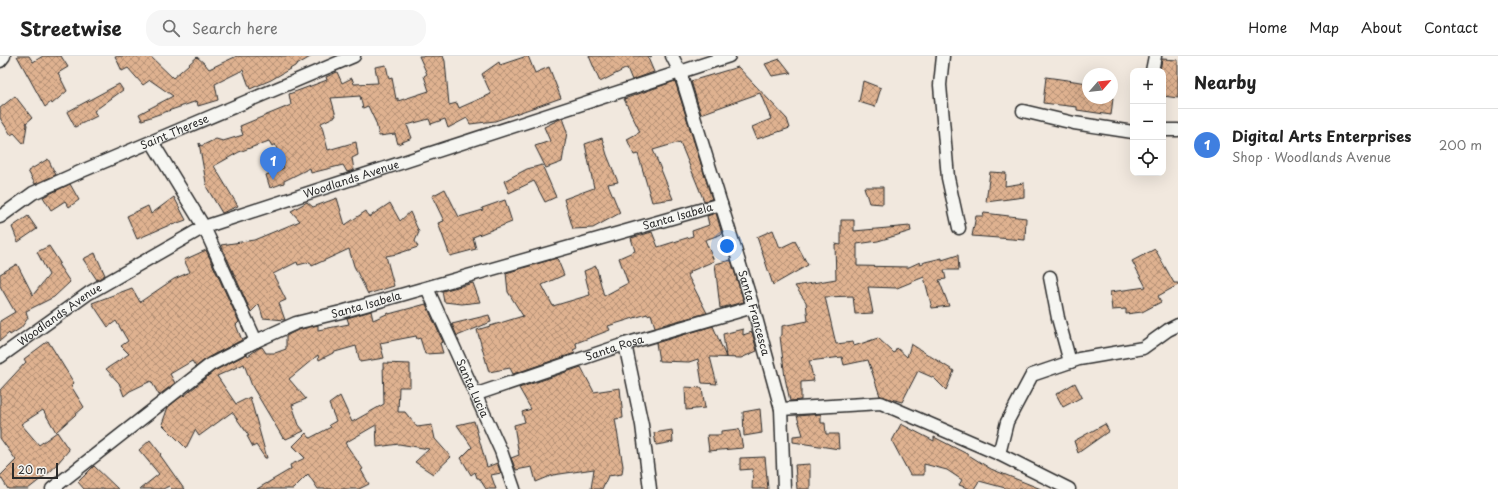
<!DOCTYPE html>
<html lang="en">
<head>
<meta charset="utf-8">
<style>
	:root { --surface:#fff; --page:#f6f6f6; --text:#222; --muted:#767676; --line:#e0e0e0; --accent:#d1495b }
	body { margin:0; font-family:"Playpen Sans",sans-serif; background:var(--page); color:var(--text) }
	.controls { position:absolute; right:12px; top:12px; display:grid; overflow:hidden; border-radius:8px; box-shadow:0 4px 16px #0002 }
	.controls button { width:36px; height:36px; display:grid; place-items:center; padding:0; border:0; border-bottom:1px solid var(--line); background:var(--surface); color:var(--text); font:20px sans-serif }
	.compass { position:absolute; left:1082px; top:12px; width:36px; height:36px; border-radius:50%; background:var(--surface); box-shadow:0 4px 16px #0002; rotate:62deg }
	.scale { position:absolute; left:12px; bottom:10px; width:46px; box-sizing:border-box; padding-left:4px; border:2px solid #2b2b2b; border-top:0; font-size:11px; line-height:14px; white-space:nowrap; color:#2b2b2b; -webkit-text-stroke:3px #f6f6f2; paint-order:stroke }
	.you { position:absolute; left:727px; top:190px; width:14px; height:14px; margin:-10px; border:3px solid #fff; border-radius:50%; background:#1a73e8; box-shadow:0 0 0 6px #1a73e833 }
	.badge { display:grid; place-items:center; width:26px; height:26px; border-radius:50%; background:var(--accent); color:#fff; font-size:13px; font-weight:700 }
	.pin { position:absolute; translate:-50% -33px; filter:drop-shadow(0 1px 2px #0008) }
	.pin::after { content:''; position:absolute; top:21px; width:14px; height:12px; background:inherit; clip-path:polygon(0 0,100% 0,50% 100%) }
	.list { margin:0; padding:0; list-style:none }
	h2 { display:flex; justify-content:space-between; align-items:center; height:52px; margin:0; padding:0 16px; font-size:17px }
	h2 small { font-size:13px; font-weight:400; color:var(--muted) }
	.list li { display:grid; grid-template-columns:26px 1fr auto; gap:12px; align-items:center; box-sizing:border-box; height:72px; padding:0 16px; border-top:1px solid var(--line) }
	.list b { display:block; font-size:15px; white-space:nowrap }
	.list p { margin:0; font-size:13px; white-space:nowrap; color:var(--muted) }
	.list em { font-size:13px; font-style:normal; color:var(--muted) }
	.icon { flex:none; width:22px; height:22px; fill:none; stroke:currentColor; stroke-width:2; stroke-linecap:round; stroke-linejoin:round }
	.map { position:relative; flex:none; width:1178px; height:433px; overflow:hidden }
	header { display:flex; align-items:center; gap:24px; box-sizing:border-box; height:56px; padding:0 20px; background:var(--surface); border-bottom:1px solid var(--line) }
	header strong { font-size:19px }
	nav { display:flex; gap:22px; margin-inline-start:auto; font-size:14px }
	.search { width:280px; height:36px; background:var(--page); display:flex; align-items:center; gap:10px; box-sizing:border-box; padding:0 14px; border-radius:16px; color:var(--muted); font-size:15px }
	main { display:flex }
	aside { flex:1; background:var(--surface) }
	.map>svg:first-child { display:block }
</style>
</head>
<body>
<header>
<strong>Streetwise</strong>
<div class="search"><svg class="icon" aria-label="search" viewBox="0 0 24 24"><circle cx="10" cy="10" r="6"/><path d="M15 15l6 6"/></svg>Search here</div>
<nav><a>Home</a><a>Map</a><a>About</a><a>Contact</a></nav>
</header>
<main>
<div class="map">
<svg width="1178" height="433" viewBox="0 0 1178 433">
	<defs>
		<pattern id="building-cross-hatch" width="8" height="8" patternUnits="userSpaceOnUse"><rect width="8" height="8" fill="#dfb290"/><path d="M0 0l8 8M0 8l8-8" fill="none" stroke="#b59176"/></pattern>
	</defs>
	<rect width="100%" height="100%" fill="#f1e8de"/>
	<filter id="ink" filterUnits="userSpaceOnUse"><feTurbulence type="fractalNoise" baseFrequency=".025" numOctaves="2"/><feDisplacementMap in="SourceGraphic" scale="8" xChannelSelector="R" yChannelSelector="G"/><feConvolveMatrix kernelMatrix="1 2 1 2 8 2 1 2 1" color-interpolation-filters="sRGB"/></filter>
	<g filter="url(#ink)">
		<g fill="url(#building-cross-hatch)" stroke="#2b2b2b">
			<polygon points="17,0 29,0 33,6 43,0 61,0 68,11 58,17 62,23 61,23 67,35 52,48 51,46 45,51"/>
			<polygon points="115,0 150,0 173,22 197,1 205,8 209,13 237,0 312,0 271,24 250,33 243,14 215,28 218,44 198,50 197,45 142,64 139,58 173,40 150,24 143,29 128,12 122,15"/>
			<polygon points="419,0 443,0 445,5 449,49 457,47 459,52 491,38 482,18 499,6 500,9 527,0 528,0 535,17 549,11 561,42 495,65 470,68 467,62 448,72 445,63 431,68 429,63 407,69 412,82 398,88 395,78 379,80 376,67 368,50 363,52 360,40 331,42 336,60 321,67 328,94 356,86 358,99 352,102 354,114 347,116 343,109 311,117 310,112 284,125 284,127 270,132 266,119 284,112 275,88 272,90 269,85 239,96 214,110 238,150 222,157 207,132 199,87 201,90 216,83 223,85 243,79 240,70 291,49 289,38 327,24 326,21 337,16 342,27 352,22 354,28 378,27 375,11 386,9 389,23 392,22 396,43 398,42 398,45 429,35 424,20 427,18"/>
			<polygon points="589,0 652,0 648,2 654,16 632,24 627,12 600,26"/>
			<polygon points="780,3 791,17 772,20 765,8"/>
			<polygon points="1162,3 1178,4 1178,42 1163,40 1163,15 1160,15"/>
			<polygon points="738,11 787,63 790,72 757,83 752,71 771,63 760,37 701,58 691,25"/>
			<polygon points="1046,21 1088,27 1088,42 1113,42 1111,59 1077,54 1077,51 1043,47"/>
			<polygon points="675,25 712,143 704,145 680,86 653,94 673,143 652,146 638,98 634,99 627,83 640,76 624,43"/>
			<polygon points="863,25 881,32 875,51 859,46"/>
			<polygon points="119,28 123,34 94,55 97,60 75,71 67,56"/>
			<polygon points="15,40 32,62 26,67 27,69 24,88 14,77 11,79 0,62 0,52"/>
			<polygon points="562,62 567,76 562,106 546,112 535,90 550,85 544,71"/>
			<polygon points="602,82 607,99 618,126 608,128 620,157 593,172 573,173 564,143 594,132 585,88"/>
			<polygon points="48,103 56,119 35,128 28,115"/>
			<polygon points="542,109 556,141 545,146 534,125 509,137 504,125 527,113"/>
			<polygon points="990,116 1006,117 1005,130 1024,127 1024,141 986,146"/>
			<polygon points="70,128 79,144 69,151 65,145 51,154 43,141"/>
			<polygon points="864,131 883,131 883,148 869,147"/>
			<polygon points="445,133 459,161 483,154 482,152 505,144 512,166 473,181 476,193 450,200 438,167 444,165 432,140"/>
			<polygon points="174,141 186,164 172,169 172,168 137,183 127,160 148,150 151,158"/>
			<polygon points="337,142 345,169 366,155 369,161 390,147 400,165 410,156 419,176 415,185 418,191 397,198 386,200 394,230 368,238 354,210 349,193 312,210 310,206 298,209 297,206 273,218 286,244 279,247 285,264 263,262 259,248 251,256 221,189 254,184 300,165 291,155 307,146 313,151"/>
			<polygon points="716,157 722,178 705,184 714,205 689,216 690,218 687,218 707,257 655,271 651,258 647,259 647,258 608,270 610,274 576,287 577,292 573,294 575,297 513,318 510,312 489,316 477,274 523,260 508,236 506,217 557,202 564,219 542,229 553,250 590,239 584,215 596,210 604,240 628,227 619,202 635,195 631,182 652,176 658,191 693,180 692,175 709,169 707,160"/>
			<polygon points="984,157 1026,162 1025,184 972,180 976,160 983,160"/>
			<polygon points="28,160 37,173 18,186 12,171"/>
			<polygon points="841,164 854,164 854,175 910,170 911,175 878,185 857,188 857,210 909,211 920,206 921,208 925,206 942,202 942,204 958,199 959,214 944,214 946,223 939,224 949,250 932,252 924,221 897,232 868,231 873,257 855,258 853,240 825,241 836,288 853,286 854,290 878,282 894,297 897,292 907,301 911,288 954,315 946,334 934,322 918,315 902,346 880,340 868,304 844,309 842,301 809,305 814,325 801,326 801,344 790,345 785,322 780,280 782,279 782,270 808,265 806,246 795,230 836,223 835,188 841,189"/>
			<polygon points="773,174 780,192 795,185 808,209 773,229 757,181"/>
			<polygon points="49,190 60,207 58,208 70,226 54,241 26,255 28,262 21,272 10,279 9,277 0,285 0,265 15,256 0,230 0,218 17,208 33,239 49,219 37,196"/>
			<polygon points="1155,193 1174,227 1178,227 1178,229 1158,240 1161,246 1142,256 1126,258 1126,253 1112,254 1110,236 1146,231 1132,205"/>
			<polygon points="206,194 239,266 236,269 242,284 207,302 196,311 192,305 170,318 175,327 159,339 151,325 130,335 124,340 119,327 106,313 129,298 121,290 128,285 116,265 108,271 92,247 132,232 140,246 174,223 190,216 184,204"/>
			<polygon points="95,197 105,219 97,224 83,203"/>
			<polygon points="731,204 744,246 720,252 715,208"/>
			<polygon points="473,227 480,246 462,248 444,246 442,235"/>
			<polygon points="426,248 443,286 440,287 443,297 425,298 420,282 417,283 416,280 380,287 384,302 360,306 356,290 335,296 319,304 318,299 289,323 306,343 292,349 299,369 304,375 286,383 284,381 283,382 252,330 244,308 217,320 236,348 250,341 267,402 265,402 256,389 253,391 247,380 249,380 232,356 199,380 195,374 186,392 162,368 168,351 183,339 184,340 214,315 247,298 248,300 259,292 262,291 266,297 275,297 286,293 286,280 298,274 318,269 318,274 349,268 347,262 371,255 373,264 389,257 389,258"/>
			<polygon points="489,259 491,266 457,280 452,268"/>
			<polygon points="713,270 726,301 723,278 743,273 743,279 752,276 757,295 741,302 710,301 717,328 702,327 698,303 689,306 659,305 656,287"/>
			<polygon points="48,285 74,327 71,330 84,351 56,376 43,354 21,368 39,389 57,376 69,394 51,415 28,433 8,433 0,420 16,404 0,382 0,334 26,306 24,303"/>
			<polygon points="383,307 410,308 410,331 399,331 398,356 405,356 417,371 432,369 435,383 451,401 433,418 415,406 429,393 399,388 377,391 376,369 345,387 363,413 361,414 369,428 359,433 318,433 308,418 293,433 257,433 291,413 290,409 305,402 293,390 306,377 310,382 331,371 329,369 336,365 329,348 340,340 352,366 384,348"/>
			<polygon points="581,311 594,336 620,332 623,362 615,363 623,410 622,418 608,420 602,433 591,433 594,413 553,419 536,426 532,411 516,414 511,402 519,399 514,369 525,366 522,356 531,353 519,332"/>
			<polygon points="1075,327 1082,341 1063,351 1056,338"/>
			<polygon points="685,331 702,332 705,352 686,354"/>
			<polygon points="760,353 762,377 744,380 743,356"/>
			<polygon points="821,358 821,367 825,367 826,378 838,378 839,393 793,386 793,380 803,379 797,360"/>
			<polygon points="474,365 487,411 497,407 501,417 491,419 496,433 486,433 479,422 477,422 475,416 471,419 461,402 472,391 457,369"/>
			<polygon points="901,368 934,385 934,381 967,398 991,413 1041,433 1009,433 979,425 974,433 970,433 959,429 962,424 947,414 924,408 924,419 910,419 892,385"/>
			<polygon points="1105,368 1109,375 1078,397 1074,385"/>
			<polygon points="739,373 743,392 709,395 707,379 721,379 721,375"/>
			<polygon points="672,374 673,386 656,389 654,377"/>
			<polygon points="150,384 161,398 160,399 184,433 172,433 169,430 163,433 140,433 159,418 139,394"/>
			<polygon points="765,401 768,433 752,433 753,413 740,414 740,402"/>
			<polygon points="810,408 810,433 797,433 795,409"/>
			<polygon points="94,410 118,433 84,433 78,426"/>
		</g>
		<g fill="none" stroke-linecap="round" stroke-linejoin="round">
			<defs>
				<g id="minor">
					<path id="s1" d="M 672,0 L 680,16 L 753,251 L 781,353 L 784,433"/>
					<polyline points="943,0 940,29 948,122 959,172"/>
					<polyline points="0,5 4,0"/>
					<polyline points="1152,15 1155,0"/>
					<polyline points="1023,55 1074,67 1133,76"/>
					<polyline points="1163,74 1178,74"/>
					<polyline points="152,86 204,171 256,285"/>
					<path id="s2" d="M 0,161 L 33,137 L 82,115 L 354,0"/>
					<polyline points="1050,221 1058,262 1070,306"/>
					<path id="s3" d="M 427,232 L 501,395 L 514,433"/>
					<polyline points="625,288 642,369 650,433"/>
					<path id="s4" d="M 0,301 L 89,237 L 204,171 L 729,0"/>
					<path id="s5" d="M 477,338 L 625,288 L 753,251"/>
					<polyline points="781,353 881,347 999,398 1069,433"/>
					<polyline points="999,398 1007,366 1032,319 1079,303 1143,292 1168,274 1178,269"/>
					<path id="s6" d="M 52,433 L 210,309 L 256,285 L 296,267 L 341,256 L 721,148"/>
				</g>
			</defs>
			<use href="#minor" stroke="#2b2b2b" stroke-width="15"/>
			<use href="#minor" stroke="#f6f6f2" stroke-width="12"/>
		</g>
	</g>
	<g text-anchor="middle" stroke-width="4" stroke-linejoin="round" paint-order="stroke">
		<g font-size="11" fill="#2b2b2b" stroke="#f6f6f2">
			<text dy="4" stroke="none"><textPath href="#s2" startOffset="195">Saint Therese</textPath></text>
			<text dy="4" stroke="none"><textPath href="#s4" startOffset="397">Woodlands Avenue</textPath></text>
			<text dy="4" stroke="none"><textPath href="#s6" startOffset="693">Santa Isabela</textPath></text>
			<text dy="4" stroke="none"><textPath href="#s6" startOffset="369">Santa Isabela</textPath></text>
			<text dy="4" stroke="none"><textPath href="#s1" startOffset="270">Santa Francesca</textPath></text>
			<text dy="4" stroke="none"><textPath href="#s4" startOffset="73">Woodlands Avenue</textPath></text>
			<text dy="4" stroke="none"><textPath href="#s5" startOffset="145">Santa Rosa</textPath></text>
			<text dy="4" stroke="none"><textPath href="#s3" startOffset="110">Santa Lucia</textPath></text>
		</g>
	</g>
</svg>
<div class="controls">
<button>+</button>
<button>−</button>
<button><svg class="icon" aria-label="locate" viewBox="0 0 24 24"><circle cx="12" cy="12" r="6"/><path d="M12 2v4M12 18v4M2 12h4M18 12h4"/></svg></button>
</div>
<svg class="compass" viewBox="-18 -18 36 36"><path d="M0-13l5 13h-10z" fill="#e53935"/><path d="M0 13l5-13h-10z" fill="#767676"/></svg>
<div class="scale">20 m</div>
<div class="you"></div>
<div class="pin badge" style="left:273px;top:124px;background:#3f7fe0">1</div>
</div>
<aside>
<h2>Nearby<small></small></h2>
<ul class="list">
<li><span class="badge" style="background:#3f7fe0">1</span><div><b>Digital Arts Enterprises</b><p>Shop · Woodlands Avenue</p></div><em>200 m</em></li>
</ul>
</aside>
</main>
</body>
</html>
